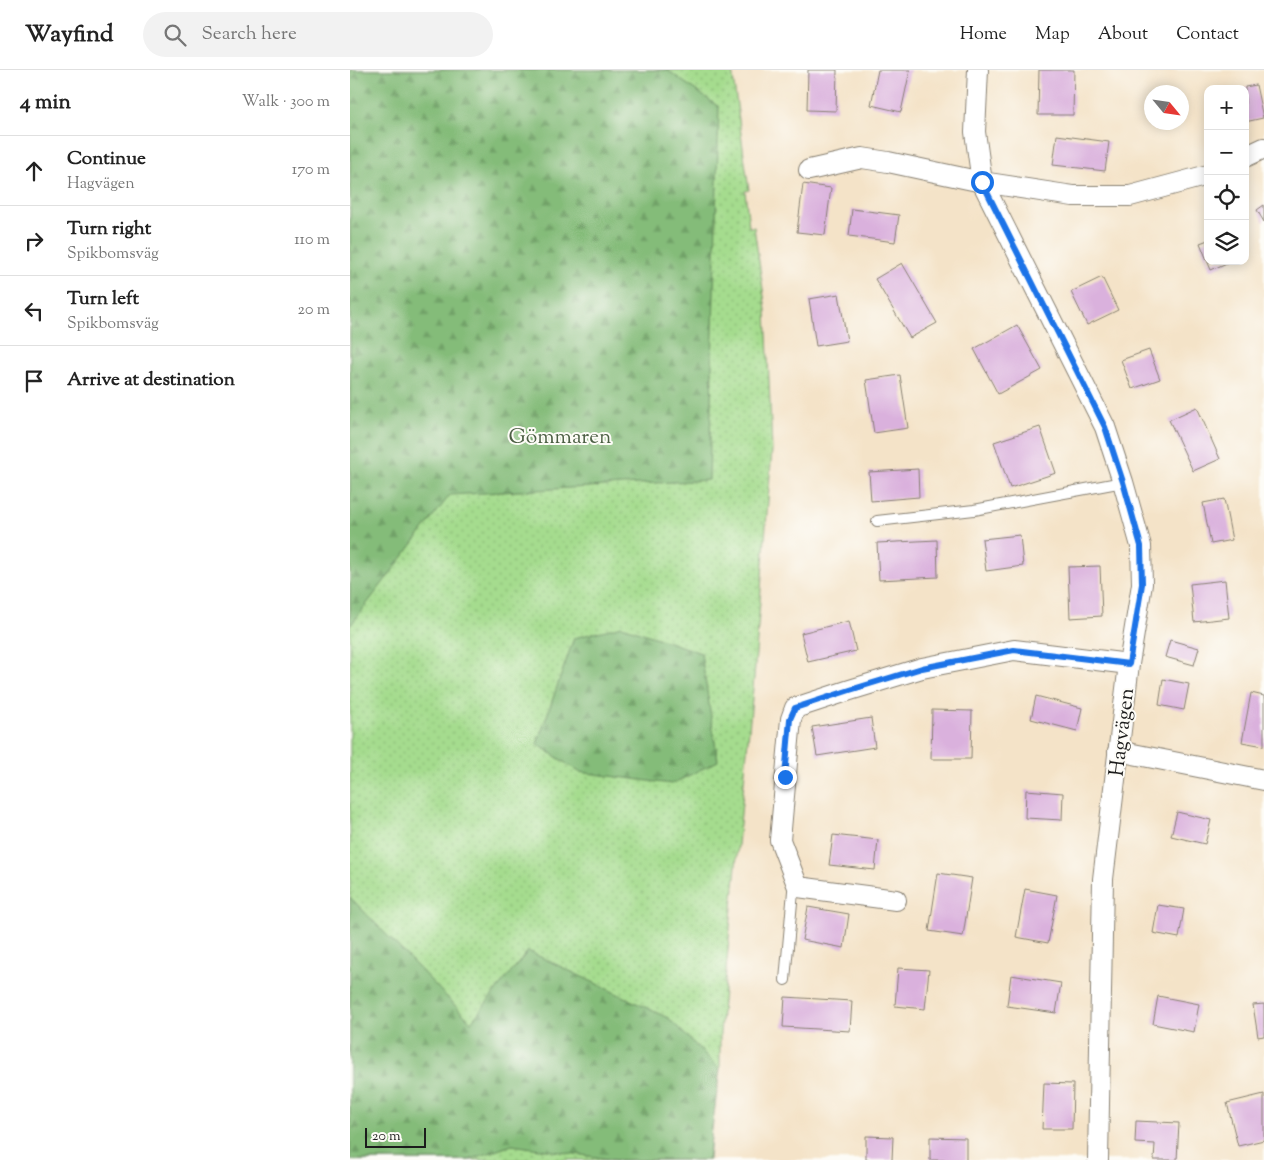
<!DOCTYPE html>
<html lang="en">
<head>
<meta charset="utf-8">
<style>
	:root { --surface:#fff; --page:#f2f2f2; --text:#222; --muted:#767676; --line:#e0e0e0 }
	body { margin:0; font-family:"Sorts Mill Goudy",serif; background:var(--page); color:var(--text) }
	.controls { position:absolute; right:15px; top:15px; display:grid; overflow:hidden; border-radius:10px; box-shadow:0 2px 12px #0003 }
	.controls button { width:45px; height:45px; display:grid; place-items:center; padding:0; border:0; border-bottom:1px solid var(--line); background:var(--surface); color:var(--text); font:25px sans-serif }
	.compass { position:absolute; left:794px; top:15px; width:45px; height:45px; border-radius:50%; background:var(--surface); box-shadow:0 2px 12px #0003; rotate:119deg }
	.scale { position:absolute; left:15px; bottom:12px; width:61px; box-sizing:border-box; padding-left:5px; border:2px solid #1c1c1c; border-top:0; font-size:14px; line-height:18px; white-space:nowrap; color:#1c1c1c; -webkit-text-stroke:4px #fdfcf7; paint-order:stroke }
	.stop { position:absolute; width:15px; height:15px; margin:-11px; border:4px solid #1a73e8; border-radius:50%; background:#fff }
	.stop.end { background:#1a73e8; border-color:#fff; box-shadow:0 1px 5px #0008 }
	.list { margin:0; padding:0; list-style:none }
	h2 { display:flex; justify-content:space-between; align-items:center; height:65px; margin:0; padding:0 20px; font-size:21px }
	h2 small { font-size:16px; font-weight:400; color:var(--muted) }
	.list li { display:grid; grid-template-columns:32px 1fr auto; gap:15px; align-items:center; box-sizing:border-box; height:70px; padding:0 20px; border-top:1px solid var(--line) }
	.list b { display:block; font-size:19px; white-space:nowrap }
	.list p { margin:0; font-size:16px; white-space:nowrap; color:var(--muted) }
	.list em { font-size:16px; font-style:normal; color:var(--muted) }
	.icon { flex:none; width:28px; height:28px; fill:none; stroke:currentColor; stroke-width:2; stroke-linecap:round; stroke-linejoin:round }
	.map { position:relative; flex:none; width:914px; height:1090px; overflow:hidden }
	header { display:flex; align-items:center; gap:30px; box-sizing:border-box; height:70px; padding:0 25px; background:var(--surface); border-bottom:1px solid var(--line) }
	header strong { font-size:24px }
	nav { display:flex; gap:28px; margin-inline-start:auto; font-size:18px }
	.search { width:350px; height:45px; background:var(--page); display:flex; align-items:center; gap:12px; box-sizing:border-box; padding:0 18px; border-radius:28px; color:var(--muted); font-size:19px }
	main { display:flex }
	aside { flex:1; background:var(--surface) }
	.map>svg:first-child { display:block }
</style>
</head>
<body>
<header>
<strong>Wayfind</strong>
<div class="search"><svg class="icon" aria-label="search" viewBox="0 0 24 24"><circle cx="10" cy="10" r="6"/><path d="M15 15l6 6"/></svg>Search here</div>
<nav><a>Home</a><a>Map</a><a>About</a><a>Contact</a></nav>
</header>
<main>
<aside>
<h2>4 min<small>Walk · 300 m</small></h2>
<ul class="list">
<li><svg class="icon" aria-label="ahead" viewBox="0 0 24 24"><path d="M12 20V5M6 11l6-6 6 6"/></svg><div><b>Continue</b><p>Hagvägen</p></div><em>170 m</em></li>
<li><svg class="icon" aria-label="right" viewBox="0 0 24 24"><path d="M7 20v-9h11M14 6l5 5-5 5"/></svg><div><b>Turn right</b><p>Spikbomsväg</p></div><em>110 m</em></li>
<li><svg class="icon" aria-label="left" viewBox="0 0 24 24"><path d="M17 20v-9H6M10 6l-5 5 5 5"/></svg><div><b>Turn left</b><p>Spikbomsväg</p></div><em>20 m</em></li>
<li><svg class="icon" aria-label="arrive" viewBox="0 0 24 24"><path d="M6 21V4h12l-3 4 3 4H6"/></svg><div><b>Arrive at destination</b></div></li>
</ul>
</aside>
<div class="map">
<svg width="914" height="1090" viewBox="0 0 914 1090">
	<defs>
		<pattern id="grass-dots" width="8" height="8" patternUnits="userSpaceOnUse" patternTransform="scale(1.25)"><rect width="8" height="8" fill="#a5dc8e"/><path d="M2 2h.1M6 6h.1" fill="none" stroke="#8dbc7a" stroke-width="1.8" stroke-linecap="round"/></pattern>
		<pattern id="forest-firs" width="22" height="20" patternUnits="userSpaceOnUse" patternTransform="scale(1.25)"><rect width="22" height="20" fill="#84bc79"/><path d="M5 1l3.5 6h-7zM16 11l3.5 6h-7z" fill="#71a168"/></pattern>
	</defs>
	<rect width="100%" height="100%" fill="#fdfcf7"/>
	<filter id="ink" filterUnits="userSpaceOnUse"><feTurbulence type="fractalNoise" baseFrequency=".02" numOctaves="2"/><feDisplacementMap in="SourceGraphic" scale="10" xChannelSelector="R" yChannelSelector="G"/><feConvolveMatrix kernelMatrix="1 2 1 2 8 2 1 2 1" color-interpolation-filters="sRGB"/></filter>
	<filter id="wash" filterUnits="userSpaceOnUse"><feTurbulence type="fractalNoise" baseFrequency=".0096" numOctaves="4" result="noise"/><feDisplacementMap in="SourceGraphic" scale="20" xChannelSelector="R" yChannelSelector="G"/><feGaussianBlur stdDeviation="1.12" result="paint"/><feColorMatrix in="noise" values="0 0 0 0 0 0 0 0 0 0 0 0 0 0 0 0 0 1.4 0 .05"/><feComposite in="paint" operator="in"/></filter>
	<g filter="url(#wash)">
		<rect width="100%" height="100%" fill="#f4e3c8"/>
		<polygon fill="url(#grass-dots)" stroke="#607c55" points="0,0 382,0 399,120 395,121 399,157 404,157 416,240 422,380 404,608 370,963 370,999 367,997 359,1090 0,1090"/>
		<g fill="url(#forest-firs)" stroke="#506c4a">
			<polygon points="0,0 317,0 369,37 359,410 100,425 0,556"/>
			<polygon points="272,556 351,583 368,691 322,714 229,702 187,674 224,568"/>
			<polygon points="0,827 121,952 178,881 318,948 370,999 358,1090 266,1090 162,1075 119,1090 0,1090"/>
		</g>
		<g id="blocks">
			<g fill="#dab1dd">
				<polygon points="458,0 487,0 486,41 457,40"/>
				<polygon points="528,0 560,0 551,42 521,35"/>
				<polygon points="689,0 724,0 723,45 688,45"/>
				<polygon points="906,15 913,48 895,52 895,17"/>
				<polygon points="707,65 759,72 755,101 703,95"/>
				<polygon points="453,114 481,118 475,165 447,162"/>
				<polygon points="914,135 914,152 907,140"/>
				<polygon points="502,139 549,145 545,172 499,166"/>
				<polygon points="858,170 858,191 881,191 861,200 850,173"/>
				<polygon points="552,193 587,253 560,268 525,209"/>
				<polygon points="752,207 768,240 737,255 721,222"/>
				<polygon points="489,224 497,271 466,276 459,229"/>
				<polygon points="667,255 692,300 648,324 624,279"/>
				<polygon points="799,280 810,309 782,319 771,290"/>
				<polygon points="550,305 558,358 524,363 516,310"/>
				<polygon points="847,337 870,389 843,401 819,350"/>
				<polygon points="690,357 706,403 660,418 644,372"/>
				<polygon points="568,399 569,427 521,431 519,402"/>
				<polygon points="874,429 882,470 861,474 853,433"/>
				<polygon points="670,465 673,496 636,501 632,469"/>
				<polygon points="587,470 588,507 529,510 527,473"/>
				<polygon points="750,496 752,546 720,548 718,497"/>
				<polygon points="875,510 879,548 844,552 840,514"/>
				<polygon points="499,551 506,581 458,592 451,563"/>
				<polygon points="820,570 849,578 844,595 815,587"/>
				<polygon points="813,609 839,614 834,640 809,635"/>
				<polygon points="901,623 914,626 914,676 892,672"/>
				<polygon points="686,626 732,638 727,661 681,649"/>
				<polygon points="582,640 622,641 621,689 581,689"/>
				<polygon points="521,648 525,677 467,686 462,657"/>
				<polygon points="676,720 713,723 712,750 675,748"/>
				<polygon points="827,742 861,750 855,774 821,766"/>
				<polygon points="483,765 528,770 525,800 479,795"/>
				<polygon points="588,803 622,808 613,866 579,861"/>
				<polygon points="675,819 707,825 698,873 666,867"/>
				<polygon points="808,835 834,839 829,868 803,863"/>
				<polygon points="458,837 499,844 494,878 452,870"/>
				<polygon points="548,898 579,900 575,939 545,936"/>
				<polygon points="661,905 711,913 706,943 657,936"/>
				<polygon points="808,926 849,934 844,962 803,954"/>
				<polygon points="435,927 502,931 500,961 433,957"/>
				<polygon points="914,934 914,966 908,967 903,935"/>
				<polygon points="694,1013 723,1014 722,1059 692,1059"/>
				<polygon points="914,1024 914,1070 888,1076 877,1033"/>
				<polygon points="786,1051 829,1053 827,1090 804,1090 805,1074 785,1073"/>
				<polygon points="516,1066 543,1067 542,1090 516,1090"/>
				<polygon points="580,1067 616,1068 616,1090 580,1090"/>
			</g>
		</g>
	</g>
	<g filter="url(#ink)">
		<use href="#blocks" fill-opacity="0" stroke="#888072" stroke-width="1"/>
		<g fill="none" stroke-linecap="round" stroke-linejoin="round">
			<defs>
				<g id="service">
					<polyline points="527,451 624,440 773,412"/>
					<polyline points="435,910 443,821 448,817"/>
				</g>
				<g id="minor">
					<polyline points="628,0 625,62 632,112 755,357 773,412 791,476 792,514 779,594 753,809 748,1090"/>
					<polyline points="895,87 914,78"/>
					<polyline points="459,100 512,88 538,92 632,112 723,126 780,126 858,105"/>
					<polyline points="768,681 914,710"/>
					<polyline points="546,830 448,817 430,770 441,649 445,638 500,620 572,598 664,580 779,594"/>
				</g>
			</defs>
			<use href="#service" stroke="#888072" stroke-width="12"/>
			<use href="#minor" stroke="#888072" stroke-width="22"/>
			<use href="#service" stroke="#fff" stroke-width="10"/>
			<use href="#minor" stroke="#fff" stroke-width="20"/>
		</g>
	</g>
	<g fill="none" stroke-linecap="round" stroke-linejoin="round" filter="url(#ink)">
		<polyline stroke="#1a73e8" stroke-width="6" points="435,707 440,649 445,638 500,620 572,598 664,580 779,594 792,514 791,476 773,412 755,357 632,112"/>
	</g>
	<g text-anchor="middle" stroke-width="4" stroke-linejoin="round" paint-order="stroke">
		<g font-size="21" fill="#4c5f44" stroke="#fdfcf7">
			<text x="210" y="373">Gömmaren</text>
		</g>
		<g font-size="21" fill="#1c1c1c" stroke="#fdfcf7">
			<text transform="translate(771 662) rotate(-83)" y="7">Hagvägen</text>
		</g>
	</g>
</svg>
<div class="controls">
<button>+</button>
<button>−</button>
<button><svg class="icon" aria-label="locate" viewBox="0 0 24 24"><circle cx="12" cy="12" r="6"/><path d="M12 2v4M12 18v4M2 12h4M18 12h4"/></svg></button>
<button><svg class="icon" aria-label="layers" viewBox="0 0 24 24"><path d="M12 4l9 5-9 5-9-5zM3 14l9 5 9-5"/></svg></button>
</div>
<svg class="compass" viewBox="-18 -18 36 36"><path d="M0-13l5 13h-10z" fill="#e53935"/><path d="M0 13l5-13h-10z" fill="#767676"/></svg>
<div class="scale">20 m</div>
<div class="stop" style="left:632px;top:112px"></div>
<div class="stop end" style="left:435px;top:707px"></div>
</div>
</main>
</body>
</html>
